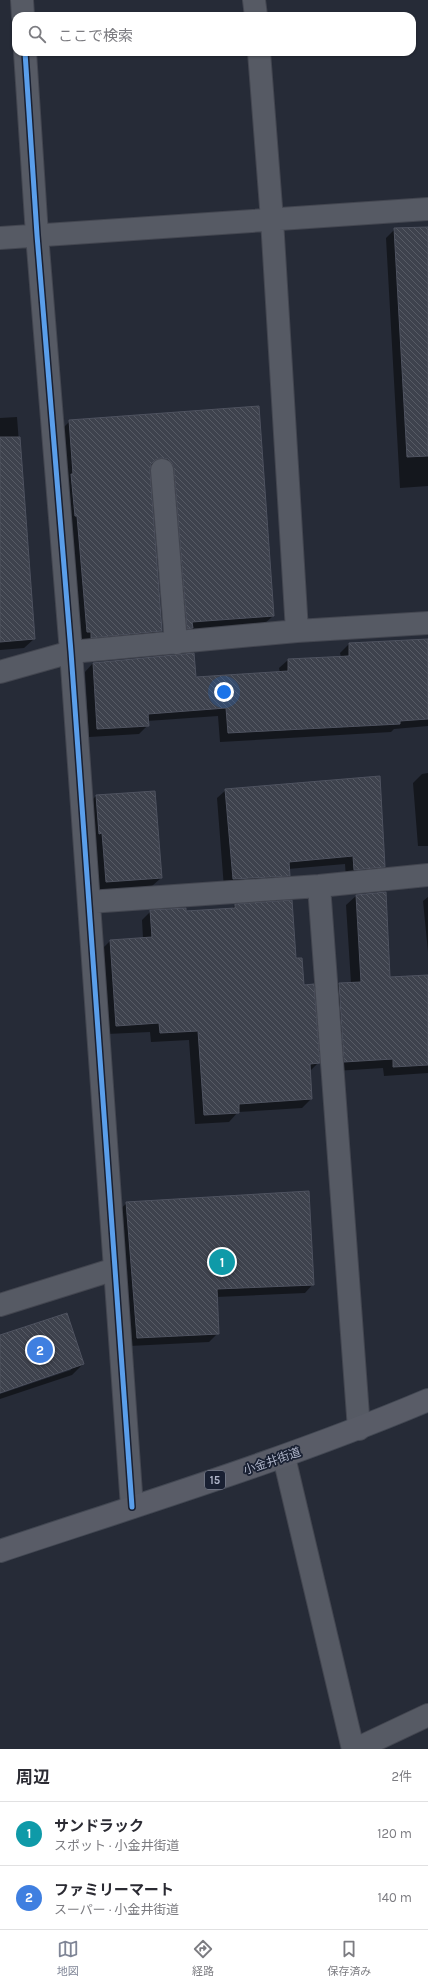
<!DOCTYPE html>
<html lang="ja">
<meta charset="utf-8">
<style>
:root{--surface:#fff;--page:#f2f2f3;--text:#2b2b33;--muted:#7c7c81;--line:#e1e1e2;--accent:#7f8596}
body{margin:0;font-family:Karla,"Noto Sans JP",sans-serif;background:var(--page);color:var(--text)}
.you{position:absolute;left:224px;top:692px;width:14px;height:14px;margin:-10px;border:3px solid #fff;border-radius:50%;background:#1a73e8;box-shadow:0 0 0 6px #1a73e833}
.badge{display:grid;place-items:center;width:26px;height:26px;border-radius:50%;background:var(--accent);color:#fff;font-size:13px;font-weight:700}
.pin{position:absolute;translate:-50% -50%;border:2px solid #fff;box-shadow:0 1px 4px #0006}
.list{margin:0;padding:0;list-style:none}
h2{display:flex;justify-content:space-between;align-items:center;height:52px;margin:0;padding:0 16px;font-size:17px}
h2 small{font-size:13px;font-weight:400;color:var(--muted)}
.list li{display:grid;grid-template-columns:26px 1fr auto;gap:12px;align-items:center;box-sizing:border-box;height:64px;padding:0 16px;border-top:1px solid var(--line)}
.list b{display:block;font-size:15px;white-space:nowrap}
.list p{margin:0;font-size:13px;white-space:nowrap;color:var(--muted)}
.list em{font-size:13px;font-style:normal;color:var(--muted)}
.icon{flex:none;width:22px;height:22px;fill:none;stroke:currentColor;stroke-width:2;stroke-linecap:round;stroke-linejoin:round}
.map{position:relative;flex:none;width:428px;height:1749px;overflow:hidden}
.search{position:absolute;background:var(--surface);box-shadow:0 1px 3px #0004;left:12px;right:12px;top:12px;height:44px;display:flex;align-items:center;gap:10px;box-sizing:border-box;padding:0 14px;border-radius:12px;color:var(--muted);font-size:15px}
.sheet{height:180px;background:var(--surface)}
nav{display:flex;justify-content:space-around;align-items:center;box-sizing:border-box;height:56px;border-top:1px solid var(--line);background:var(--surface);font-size:11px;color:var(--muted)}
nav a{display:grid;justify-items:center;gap:2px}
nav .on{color:var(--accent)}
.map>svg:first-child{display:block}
.shadow{fill:#0007}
.building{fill:url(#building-back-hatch);stroke:#4e525f}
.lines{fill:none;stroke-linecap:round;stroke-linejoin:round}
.minor-casing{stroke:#434650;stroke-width:24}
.major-casing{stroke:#434853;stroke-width:24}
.minor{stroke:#565a64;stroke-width:22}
.major{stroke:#595c67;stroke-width:22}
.cycleway-casing{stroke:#192032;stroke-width:8}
.cycleway{stroke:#5a9eea;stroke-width:5}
.labels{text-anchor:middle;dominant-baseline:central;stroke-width:3.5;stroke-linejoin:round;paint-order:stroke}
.shield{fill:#192032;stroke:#82889c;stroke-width:1}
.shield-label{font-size:11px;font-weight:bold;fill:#afb5c9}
.street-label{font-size:12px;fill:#afb5c9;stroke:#192032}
</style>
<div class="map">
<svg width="428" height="1749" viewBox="0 0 428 1749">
<defs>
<pattern id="building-back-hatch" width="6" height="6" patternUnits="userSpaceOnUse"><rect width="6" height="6" fill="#3e424d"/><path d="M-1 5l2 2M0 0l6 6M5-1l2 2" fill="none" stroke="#575b65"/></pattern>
</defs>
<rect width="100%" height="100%" fill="#262b37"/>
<path class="shadow" d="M 428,228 L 428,486 L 400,488 L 386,238 L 395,229 Z
M 258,407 L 273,616 L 264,624 L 189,630 L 183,636 L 159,467 L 151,466 L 149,467 L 161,631 L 153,639 L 83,646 L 83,640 L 78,640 L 61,430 L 70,421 Z
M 17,417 L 34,639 L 24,648 L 0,650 L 0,418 Z
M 428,639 L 428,726 L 394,729 L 391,732 L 220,742 L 218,716 L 147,721 L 148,725 L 139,734 L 89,737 L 85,672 L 93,663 L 195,678 L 280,673 L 279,668 L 288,660 L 341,657 L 340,653 L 349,644 Z
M 428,773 L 428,846 L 418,846 L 413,783 L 422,774 Z
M 226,790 L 384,866 L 375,875 L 346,878 L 345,864 L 288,869 L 289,875 L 280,884 L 224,888 L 217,798 Z
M 96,796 L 161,878 L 152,886 L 97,891 L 88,804 Z
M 385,893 L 389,978 L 428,976 L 428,1073 L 384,1076 L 383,1068 L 335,1071 L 330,994 L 339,984 L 351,983 L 346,905 L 356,896 Z
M 428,897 L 428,952 L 423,901 Z
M 235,905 L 295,959 L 303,986 L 318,1063 L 309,1072 L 311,1099 L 302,1108 L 238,1112 L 229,1122 L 195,1124 L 189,1040 L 151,1042 L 150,1032 L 107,1034 L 101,950 L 110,941 L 143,938 L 142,920 L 151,911 L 185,912 L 232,909 Z
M 127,1203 L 313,1284 L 305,1293 L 216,1297 L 218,1333 L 209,1342 L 129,1346 L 118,1211 Z
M 0,1337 L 83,1364 L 72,1375 L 0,1399 L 0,1394 L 71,1370 L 71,1368 L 0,1392 Z"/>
<path class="building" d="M 428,227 L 428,456 L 407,457 L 394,228 Z
M 259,406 L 274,616 L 192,622 L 193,628 L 187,629 L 174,469 L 172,463 L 168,459 L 161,458 L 155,460 L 151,464 L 150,471 L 162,631 L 91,638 L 91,632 L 87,632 L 77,516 L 75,516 L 71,474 L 73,474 L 69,420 Z
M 0,437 L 20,437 L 35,639 L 0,642 Z
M 428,639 L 428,719 L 400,721 L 400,724 L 228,733 L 226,708 L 148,714 L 149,726 L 97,729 L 93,663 L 194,653 L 196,677 L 288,671 L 288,659 L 349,656 L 349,643 Z
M 380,776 L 385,867 L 354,870 L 353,856 L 289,862 L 290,876 L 233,879 L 225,789 Z
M 155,791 L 162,878 L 106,882 L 102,833 L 99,834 L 96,795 Z
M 386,892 L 390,977 L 428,975 L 428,1065 L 393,1067 L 393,1059 L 344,1062 L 339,983 L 361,982 L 356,895 Z
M 292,900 L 296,958 L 302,958 L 304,985 L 314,984 L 320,1063 L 310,1064 L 312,1099 L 239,1104 L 239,1113 L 204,1115 L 198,1031 L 160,1033 L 159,1023 L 116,1026 L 110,940 L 152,937 L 150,910 L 186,908 L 186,911 L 235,908 L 235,904 Z
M 309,1191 L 314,1285 L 217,1289 L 219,1334 L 137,1338 L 126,1202 Z
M 67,1313 L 84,1364 L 0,1393 L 0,1335 Z"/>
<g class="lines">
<g class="minor-casing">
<path id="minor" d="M 22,0 L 23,16
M 254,0 L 256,16
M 25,52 L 37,235 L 71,652 L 132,1507
M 259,52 L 272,220 L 297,631
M 0,238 L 428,209
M 162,470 L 176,643
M 0,672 L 71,652 L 297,631 L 428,623
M 319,886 L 359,1429
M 89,902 L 319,886 L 428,875
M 0,1305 L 115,1269
M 284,1457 L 353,1749
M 356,1749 L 428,1715"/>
</g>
<g class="major-casing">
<path id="major" d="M 0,1551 C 144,1503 288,1459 428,1400"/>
</g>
<use href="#minor" class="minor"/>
<use href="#major" class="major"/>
<g class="cycleway-casing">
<path id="cycleway" d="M 25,52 L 37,235 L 71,652 L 132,1507"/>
</g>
<use href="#cycleway" class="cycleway"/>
</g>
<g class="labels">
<rect class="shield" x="205" y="1471" width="20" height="18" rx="3"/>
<g class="shield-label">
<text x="215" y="1480">15</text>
</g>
<g class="street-label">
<text transform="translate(272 1461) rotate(-19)">小金井街道</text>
</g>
</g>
</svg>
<div class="you"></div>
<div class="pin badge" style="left:222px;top:1262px;background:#0f9aa8">1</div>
<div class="pin badge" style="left:40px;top:1350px;background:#3f7fe0">2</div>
<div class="search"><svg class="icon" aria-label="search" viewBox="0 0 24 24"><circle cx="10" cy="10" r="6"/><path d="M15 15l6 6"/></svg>ここで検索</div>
</div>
<section class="sheet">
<h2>周辺<small>2件</small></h2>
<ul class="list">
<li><span class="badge" style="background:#0f9aa8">1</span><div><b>サンドラック</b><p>スポット · 小金井街道</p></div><em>120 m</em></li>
<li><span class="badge" style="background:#3f7fe0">2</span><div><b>ファミリーマート</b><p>スーパー · 小金井街道</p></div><em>140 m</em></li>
</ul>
</section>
<nav>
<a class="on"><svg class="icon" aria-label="map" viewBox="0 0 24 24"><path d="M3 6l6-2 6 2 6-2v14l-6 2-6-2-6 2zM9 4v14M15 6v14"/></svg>地図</a>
<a><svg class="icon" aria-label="directions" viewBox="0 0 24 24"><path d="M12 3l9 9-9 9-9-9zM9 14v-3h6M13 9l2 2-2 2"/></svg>経路</a>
<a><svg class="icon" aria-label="saved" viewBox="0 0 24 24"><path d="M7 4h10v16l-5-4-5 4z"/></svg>保存済み</a>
</nav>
